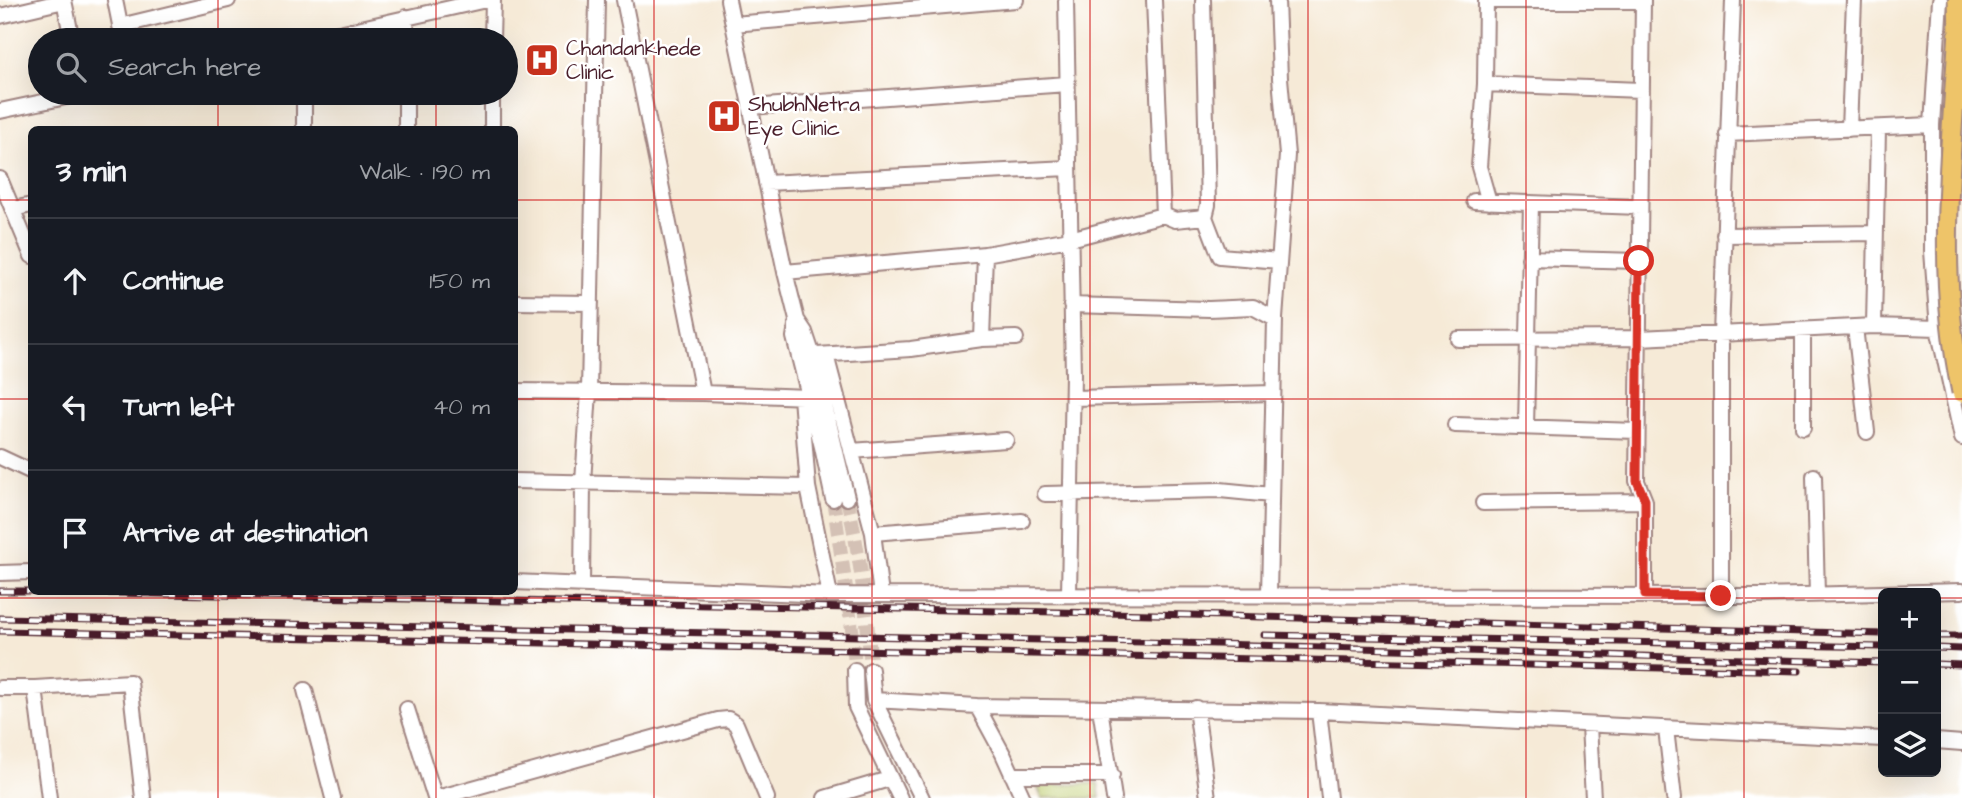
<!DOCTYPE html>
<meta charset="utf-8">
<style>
:root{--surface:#171b24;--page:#20242c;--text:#f1f3f6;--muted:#9ea1a6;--line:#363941}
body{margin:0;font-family:"Architects Daughter",sans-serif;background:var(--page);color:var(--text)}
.controls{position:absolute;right:21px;bottom:21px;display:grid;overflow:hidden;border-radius:10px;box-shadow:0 7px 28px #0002}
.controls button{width:63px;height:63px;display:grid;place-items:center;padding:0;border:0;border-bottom:2px solid var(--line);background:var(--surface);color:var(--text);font:35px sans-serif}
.stop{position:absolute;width:21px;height:21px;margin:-16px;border:5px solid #d93025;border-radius:50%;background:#fff}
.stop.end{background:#d93025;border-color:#fff;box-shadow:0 2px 7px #0008}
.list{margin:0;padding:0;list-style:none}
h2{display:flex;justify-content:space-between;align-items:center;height:91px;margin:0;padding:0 28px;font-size:30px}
h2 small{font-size:23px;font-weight:400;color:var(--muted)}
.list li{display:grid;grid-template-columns:46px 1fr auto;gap:21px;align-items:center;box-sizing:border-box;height:126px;padding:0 28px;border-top:2px solid var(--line)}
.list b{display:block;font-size:26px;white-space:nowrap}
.list em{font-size:23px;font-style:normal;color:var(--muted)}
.icon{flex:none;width:38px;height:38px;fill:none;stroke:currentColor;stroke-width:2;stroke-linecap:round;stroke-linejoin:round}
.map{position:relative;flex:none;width:1962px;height:798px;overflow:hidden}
.search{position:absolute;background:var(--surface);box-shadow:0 7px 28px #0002;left:28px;top:28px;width:490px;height:77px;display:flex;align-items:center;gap:18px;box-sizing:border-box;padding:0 24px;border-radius:38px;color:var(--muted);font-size:26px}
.panel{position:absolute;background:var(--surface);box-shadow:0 7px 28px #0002;left:28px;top:126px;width:490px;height:469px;border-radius:10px}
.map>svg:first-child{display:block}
.green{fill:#becc6e;stroke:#84764c;stroke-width:2}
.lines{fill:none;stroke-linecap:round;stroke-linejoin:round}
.minor-tunnel{stroke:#d4c1b5;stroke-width:14;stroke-dasharray:14 7;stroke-linecap:butt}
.minor-casing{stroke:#a08481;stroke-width:18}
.major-casing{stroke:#a08481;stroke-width:23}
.minor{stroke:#fff;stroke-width:14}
.major{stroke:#eec469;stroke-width:19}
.rail-casing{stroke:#4a1f2b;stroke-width:7}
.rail{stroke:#fff;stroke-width:4.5;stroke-dasharray:13;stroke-linecap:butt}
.major-bridge-casing{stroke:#a08481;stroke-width:23;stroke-linecap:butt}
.major-bridge{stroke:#eec469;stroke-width:19}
.route{stroke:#d93025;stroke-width:9}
.grid{fill:none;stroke:#d62828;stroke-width:2;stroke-opacity:0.55}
.labels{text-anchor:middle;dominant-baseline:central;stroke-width:5;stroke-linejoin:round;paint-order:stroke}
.poi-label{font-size:21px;fill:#4a1f2b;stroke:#fff;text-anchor:start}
</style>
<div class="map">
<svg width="1962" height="798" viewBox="0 0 1962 798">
<rect width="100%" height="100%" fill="#fff"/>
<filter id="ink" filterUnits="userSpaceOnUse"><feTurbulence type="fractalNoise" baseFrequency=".0143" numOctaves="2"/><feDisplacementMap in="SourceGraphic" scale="14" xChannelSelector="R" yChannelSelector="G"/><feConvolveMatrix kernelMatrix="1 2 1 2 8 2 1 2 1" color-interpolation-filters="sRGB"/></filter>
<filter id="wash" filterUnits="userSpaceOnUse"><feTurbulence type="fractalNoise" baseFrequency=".00686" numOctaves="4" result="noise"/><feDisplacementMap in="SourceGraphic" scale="28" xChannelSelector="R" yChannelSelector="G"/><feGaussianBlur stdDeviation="1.57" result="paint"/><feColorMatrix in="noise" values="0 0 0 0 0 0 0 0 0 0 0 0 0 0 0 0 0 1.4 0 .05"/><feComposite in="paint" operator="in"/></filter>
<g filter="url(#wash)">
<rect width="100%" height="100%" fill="#f6ead7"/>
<path class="green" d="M 1098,783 L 1100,798 L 1042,798 L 1037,786 Z"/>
</g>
<g filter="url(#ink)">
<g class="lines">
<path class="minor-tunnel" d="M 847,498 C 860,555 867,612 871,670
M 833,499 L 853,636 L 855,670"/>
<g class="minor-casing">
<path id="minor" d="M 64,0 L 72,40
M 115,0 L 123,40
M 624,0 L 703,393
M 728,0 L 785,272 L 797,320 L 805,332 L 813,356 L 847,498
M 1066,0 L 1073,375 L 1069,594
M 1154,0 L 1163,215
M 1203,0 L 1208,205 L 1205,217 L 1220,256 L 1279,261
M 1486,0 L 1485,84 L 1479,167 L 1489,202
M 1643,0 L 1637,481 L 1645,501 L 1645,595
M 1940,0 L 1932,125 L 1932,251 L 1938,328 L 1962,438
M 1486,1 L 1643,1
M 0,16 L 64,1
M 733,24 L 1016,0
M 120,26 L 228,0
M 308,40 L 486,0
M 406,40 L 406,17
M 492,40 L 493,0
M 1485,84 L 1641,90
M 750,107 L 1067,84
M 0,111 L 85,93
M 1849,129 L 1854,0
M 304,130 L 304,93
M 406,130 L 406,93
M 492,130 L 492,93
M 1727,134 L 1932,125
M 0,179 L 32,256
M 766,183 L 1068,168
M 1474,201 L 1640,207
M 13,209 L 32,205
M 1724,235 L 1876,233
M 1529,258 L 1639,261
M 785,272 L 985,254
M 514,302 L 591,303
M 1071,305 L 1209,309 L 1253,307 L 1275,319
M 797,320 L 794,337 L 822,447 L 833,499
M 1874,326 L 1878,129
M 1855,327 L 1867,432
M 982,339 L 985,254 L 1070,239 L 1163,215 L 1175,220 L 1205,217
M 1458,339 L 1640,338 L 1874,326 L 1938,328
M 817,355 L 911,349 L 982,339 L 1016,338
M 826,355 L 873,533 L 881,595
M 514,391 L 703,393 L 809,397
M 801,397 L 808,487 L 830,595
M 1073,398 L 1273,393
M 1455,425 L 1637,431
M 1526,427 L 1531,203
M 1803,428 L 1803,331
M 851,451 L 1006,440
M 0,457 L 32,472
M 1814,476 L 1817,595
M 514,481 L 808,487
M 1045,494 L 1220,490 L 1271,495
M 1483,503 L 1645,501
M 873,533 L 1022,521
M 0,573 L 32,572
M 514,582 L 830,595 L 1763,596 L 1962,591
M 582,585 L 583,482 L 589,392 L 597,0
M 1269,594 L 1275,319 L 1287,155 L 1280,78 L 1277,0
M 1721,596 L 1721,335 L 1733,0
M 855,670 L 856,707 L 900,798
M 871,670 L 874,700 L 922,798
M 0,688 L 35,688 L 130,682 L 143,798
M 35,688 L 49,798
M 305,690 L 333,798
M 874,700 L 977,706 L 1319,711 L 1883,739
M 977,706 L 1003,754 L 1023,798
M 1100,708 L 1114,798
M 1196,708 L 1208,798
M 407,709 L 435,798
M 1319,711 L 1329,798
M 1589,726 L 1593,798
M 1666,729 L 1674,798
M 1936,741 L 1962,743
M 1012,775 L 1112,775
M 437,798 L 718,720 L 728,719 L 736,724 L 767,798
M 825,798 L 889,779"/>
</g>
<g class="major-casing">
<path id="major" d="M 1958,0 L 1959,31"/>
</g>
<use href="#minor" class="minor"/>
<use href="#major" class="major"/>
<g class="rail-casing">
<path id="rail" d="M 0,591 L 32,591
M 60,592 L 1153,614 L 1883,634
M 0,618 L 1144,642 L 1883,663
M 0,631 L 1799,671
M 1264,635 L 1883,647
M 1936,636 L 1962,636
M 1936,648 L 1962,649
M 1936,664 L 1962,665"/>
</g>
<use href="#rail" class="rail"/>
<g class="major-bridge-casing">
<path id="major-bridge" d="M 1959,31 C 1951,152 1936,273 1962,392"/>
</g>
<use href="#major-bridge" class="major-bridge"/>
</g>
</g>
<g class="lines" filter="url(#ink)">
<path class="route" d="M 1639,261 L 1637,481 L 1645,500 L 1645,595 L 1721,596"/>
</g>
<path class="grid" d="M 218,0 L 218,40M 436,0 L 436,40M 654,0 L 654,798M 872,0 L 872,798M 1090,0 L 1090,798M 1308,0 L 1308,798M 1526,0 L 1526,798M 1744,0 L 1744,798M 218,93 L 218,130M 436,93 L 436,130M 0,200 L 32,200M 514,200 L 1962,200M 0,399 L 32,399M 514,399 L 1962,399M 218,592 L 218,798M 436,592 L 436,798M 0,598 L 1883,598M 1936,598 L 1962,598"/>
<defs>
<g id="hospital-square" transform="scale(1.75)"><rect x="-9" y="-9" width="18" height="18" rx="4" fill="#c8321e" stroke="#fff"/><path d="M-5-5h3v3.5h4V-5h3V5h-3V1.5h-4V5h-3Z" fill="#fff"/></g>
</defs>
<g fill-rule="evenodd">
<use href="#hospital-square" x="542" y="60"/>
<use href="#hospital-square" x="724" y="116"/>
</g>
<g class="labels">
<g class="poi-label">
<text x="566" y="48">Chandankhede<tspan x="566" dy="24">Clinic</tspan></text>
<text x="748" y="104">ShubhNetra<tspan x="748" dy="24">Eye Clinic</tspan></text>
</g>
</g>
</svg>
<div class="controls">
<button>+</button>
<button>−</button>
<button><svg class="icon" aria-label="layers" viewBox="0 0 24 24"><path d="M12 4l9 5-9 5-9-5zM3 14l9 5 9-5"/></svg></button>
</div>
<div class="stop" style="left:1639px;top:261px"></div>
<div class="stop end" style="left:1721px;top:596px"></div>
<div class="search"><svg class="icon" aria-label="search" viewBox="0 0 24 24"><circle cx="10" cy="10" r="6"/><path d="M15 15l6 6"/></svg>Search here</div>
<section class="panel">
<h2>3 min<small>Walk · 190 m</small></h2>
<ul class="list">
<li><svg class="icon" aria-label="ahead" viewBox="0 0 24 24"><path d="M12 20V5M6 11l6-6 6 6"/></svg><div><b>Continue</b></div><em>150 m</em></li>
<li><svg class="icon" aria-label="left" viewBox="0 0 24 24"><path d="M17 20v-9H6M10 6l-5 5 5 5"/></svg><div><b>Turn left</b></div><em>40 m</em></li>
<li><svg class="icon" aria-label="arrive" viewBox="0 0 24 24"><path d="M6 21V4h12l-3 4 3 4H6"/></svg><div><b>Arrive at destination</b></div></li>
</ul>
</section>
</div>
